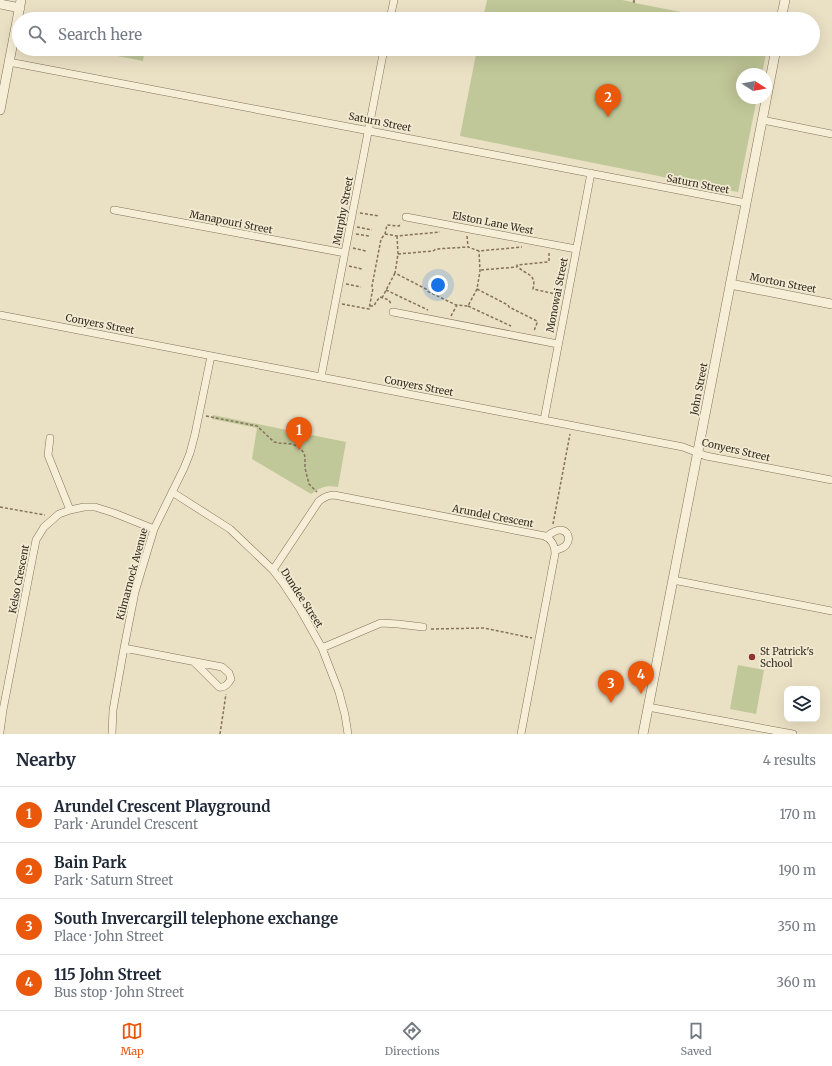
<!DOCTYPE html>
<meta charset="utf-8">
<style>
:root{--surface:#fff;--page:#f2f2f3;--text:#1f2937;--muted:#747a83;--line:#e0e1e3;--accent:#ea580c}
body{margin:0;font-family:Merriweather,serif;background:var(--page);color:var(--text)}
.controls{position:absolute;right:12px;bottom:12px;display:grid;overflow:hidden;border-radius:8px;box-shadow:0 4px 16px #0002}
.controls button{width:36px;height:36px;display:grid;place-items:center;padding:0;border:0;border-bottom:1px solid var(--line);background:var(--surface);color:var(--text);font:20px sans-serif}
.compass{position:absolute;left:736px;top:68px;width:36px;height:36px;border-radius:50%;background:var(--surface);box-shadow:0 4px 16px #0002;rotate:101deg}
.you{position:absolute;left:438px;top:285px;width:14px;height:14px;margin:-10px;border:3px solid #fff;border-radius:50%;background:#1a73e8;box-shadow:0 0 0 6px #1a73e833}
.badge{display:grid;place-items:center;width:26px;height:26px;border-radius:50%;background:var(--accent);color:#fff;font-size:13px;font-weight:700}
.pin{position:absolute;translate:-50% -33px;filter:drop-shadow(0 1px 2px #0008)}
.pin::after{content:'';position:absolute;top:21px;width:14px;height:12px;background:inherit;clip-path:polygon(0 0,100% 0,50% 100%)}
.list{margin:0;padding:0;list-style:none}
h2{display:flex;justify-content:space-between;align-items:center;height:52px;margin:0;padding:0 16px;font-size:17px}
h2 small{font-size:13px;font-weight:400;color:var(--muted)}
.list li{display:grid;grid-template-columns:26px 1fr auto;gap:12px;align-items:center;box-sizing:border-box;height:56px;padding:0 16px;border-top:1px solid var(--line)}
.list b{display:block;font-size:15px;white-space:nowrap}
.list p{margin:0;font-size:13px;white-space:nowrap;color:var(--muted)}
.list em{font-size:13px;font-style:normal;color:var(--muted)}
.icon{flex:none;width:22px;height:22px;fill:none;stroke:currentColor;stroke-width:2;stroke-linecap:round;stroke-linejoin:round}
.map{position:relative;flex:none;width:832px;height:734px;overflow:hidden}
.search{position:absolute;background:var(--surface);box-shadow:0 4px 16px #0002;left:12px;right:12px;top:12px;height:44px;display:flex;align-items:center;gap:10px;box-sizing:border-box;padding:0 14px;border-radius:22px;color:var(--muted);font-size:15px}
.sheet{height:276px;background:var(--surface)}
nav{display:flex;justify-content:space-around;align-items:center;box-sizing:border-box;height:56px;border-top:1px solid var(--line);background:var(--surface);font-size:11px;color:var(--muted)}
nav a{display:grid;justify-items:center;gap:2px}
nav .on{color:var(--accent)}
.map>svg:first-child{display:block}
.green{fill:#c0c798}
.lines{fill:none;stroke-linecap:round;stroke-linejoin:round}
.minor-casing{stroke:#83725c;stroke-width:8}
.tertiary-casing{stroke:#83725c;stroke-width:10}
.path{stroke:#83725c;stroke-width:1.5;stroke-dasharray:3 2;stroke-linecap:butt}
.minor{stroke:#f6eed6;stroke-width:7}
.tertiary{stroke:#f6eed6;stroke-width:9}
.poi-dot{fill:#8e3330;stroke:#f2ead2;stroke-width:1.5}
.labels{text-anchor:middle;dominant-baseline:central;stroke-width:3.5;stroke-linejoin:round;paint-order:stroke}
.street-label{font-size:10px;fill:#342a1e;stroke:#f2ead2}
.poi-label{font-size:10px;fill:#342a1e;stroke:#f2ead2;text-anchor:start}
</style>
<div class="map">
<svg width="832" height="734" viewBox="0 0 832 734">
<rect width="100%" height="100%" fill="#eae0c4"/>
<path class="green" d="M 487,0 L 622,0 L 632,2 L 633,0 L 635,0 L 635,3 L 717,19 L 483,19 Z
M 103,49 L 145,49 L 143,61 L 102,53 Z
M 477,49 L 767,49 L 762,74 L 742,74 L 742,98 L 757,98 L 738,192 L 460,136 Z
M 213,415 L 346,442 L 338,487 C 326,485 321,487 311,494 L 252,459 L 257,428 L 212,419 Z
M 738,665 L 764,670 L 756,714 L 730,709 Z"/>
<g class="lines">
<g class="minor-casing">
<path id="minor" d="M 390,19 L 394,0
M 9,62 L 746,203
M 762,120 L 832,134
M 114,210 L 345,253
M 406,217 L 576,249
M 393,312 L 558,344
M 0,315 L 683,447 L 706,456 L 832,480
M 321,377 L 384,49
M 544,420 L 591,173
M 50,438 L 48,455 L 70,510
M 172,492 L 230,529 L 273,570 L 283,583 L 300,609 L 322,648 L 339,692 L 345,715 L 348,734
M 546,537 C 550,534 555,530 560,530 C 568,530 571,539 566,545 C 564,548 559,549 555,551
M 273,570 L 319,501 C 324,497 328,495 334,495 L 545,536 C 552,540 555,545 555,554 L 521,734
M 673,580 L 832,611
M 124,648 L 222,667 L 229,673 L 231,679 C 228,684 225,688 219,687 L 194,662
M 322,648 L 381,623 L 398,624 L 423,627
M 648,707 L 793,734
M 0,732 L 3,710 L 36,540 L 44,527 L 59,514 L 70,510 L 84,507 L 95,507 L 114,513 L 154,529
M 112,734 L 113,710 L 124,648 L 135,592 L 154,529 L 184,468 L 190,453 L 195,434 L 211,356"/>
</g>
<g class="tertiary-casing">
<path id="tertiary" d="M 0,4 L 20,8
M 781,19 L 785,0
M 0,110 L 21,0
M 730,284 L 832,304
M 643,734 L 776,49"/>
</g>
<path class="path" d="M 634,3 L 634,0
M 360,213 L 379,216
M 357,227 L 372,230
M 356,234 L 369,236
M 385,234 L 397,236 L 440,232
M 397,236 L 398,254 L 395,273 L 426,289 L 427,291 L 456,305 L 468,306 L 477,289 L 480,271 L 479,251
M 467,236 L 468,247 L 479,251 L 522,247
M 353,248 L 366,251
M 549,253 L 549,261 L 548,262 L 517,265 L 517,266 C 525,275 537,273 533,289 L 560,295
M 398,254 L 433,251 L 436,249 L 468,247
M 349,266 L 362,269
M 481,270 L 517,267
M 346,284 L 361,287
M 477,289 L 508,305 L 509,307 L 537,321 L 537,323 L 534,331
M 386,290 L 428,310
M 382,298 L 395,273
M 342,304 L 369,309 L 373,288 L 372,286 L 381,239 L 385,234 L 387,225 L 399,226 L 401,223
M 370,306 L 374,306 L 376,302 L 380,297 L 389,300 L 391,304
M 468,306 L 511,326
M 451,316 L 457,305
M 206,416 L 257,426 L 274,442 L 279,443 L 292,444 L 299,447 L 304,453 L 305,457 L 305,468 L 309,484 L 317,492
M 0,507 L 45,515
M 553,524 L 570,434
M 431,629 L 484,628 L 532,638
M 220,734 L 226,694"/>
<use href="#minor" class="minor"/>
<use href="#tertiary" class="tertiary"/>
</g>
<circle class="poi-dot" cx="752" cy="657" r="4"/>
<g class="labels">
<g class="street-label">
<text transform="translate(380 122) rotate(11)">Saturn Street</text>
<text transform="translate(698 184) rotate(11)">Saturn Street</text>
<text transform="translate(343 211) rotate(-79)">Murphy Street</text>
<text transform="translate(231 222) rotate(11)">Manapouri Street</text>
<text transform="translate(493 223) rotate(11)">Elston Lane West</text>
<text transform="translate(783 283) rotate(11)">Morton Street</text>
<text transform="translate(557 295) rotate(-79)">Monowai Street</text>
<text transform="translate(100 324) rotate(11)">Conyers Street</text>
<text transform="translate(419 386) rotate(11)">Conyers Street</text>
<text transform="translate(699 389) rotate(-79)">John Street</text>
<text transform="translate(736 450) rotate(13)">Conyers Street</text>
<text transform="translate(493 516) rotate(11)">Arundel Crescent</text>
<text transform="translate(132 574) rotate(-75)">Kilmarnock Avenue</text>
<text transform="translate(19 579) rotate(-79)">Kelso Crescent</text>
<text transform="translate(302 598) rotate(57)">Dundee Street</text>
</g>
<g class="poi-label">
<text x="760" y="651">St Patrick's<tspan x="760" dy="12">School</tspan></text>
</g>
</g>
</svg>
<div class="controls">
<button><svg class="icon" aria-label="layers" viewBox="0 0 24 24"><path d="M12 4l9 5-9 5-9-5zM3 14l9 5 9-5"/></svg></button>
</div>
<svg class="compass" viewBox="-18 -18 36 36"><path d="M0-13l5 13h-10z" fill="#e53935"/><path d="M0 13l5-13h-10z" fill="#747a83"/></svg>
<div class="you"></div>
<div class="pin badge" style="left:299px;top:450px">1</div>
<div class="pin badge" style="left:608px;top:117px">2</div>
<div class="pin badge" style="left:611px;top:703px">3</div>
<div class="pin badge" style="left:641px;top:694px">4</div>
<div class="search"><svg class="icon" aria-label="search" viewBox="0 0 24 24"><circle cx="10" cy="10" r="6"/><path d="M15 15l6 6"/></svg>Search here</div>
</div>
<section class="sheet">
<h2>Nearby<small>4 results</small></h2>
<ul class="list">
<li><span class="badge">1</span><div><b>Arundel Crescent Playground</b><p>Park · Arundel Crescent</p></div><em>170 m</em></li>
<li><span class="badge">2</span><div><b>Bain Park</b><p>Park · Saturn Street</p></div><em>190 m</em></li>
<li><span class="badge">3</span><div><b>South Invercargill telephone exchange</b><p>Place · John Street</p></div><em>350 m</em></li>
<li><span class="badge">4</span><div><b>115 John Street</b><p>Bus stop · John Street</p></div><em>360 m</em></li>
</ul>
</section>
<nav>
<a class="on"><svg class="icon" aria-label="map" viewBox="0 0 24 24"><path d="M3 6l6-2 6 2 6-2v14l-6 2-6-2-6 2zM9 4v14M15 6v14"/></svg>Map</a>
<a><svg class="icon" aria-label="directions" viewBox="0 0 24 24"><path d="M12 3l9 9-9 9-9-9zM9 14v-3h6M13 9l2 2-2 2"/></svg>Directions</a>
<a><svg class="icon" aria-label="saved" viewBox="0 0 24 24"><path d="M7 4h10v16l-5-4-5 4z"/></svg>Saved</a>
</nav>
